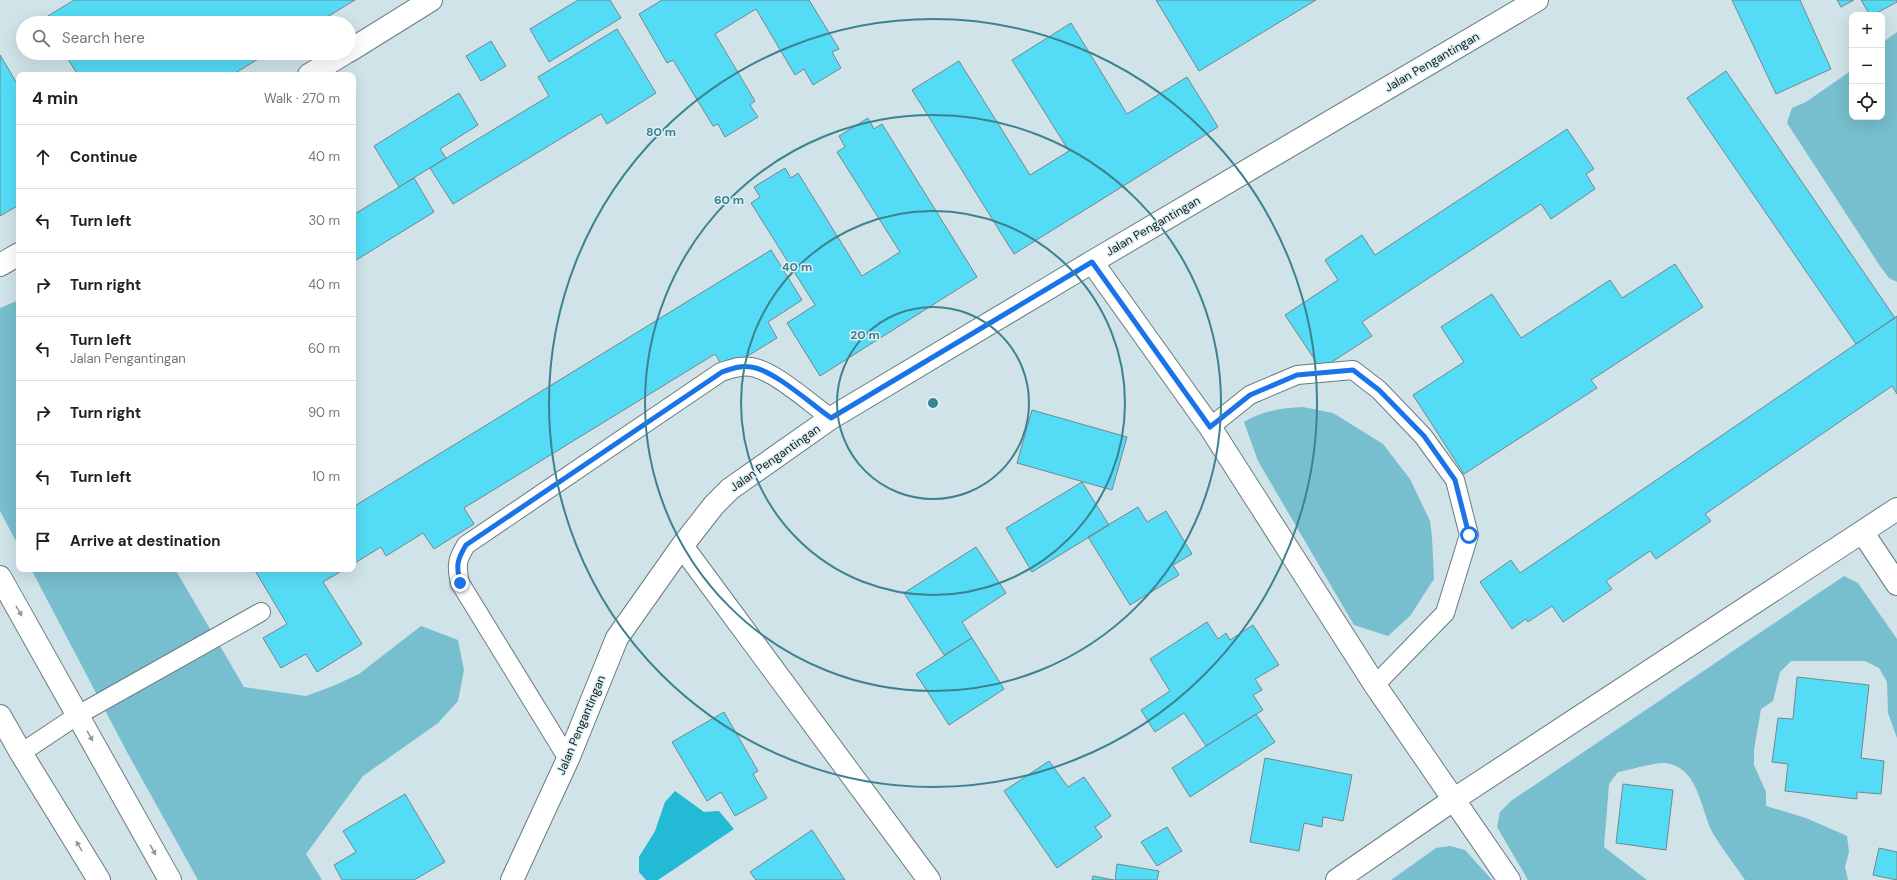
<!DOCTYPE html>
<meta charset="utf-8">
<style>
:root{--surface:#fff;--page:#f6f6f6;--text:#202124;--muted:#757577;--line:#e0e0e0}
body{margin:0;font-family:"DM Sans",sans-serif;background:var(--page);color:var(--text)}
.controls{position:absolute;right:12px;top:12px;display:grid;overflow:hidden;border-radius:8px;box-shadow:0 4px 16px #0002}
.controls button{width:36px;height:36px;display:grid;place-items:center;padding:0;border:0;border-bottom:1px solid var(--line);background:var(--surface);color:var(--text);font:20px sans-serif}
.stop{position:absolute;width:12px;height:12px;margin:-9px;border:3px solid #1a73e8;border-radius:50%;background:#fff}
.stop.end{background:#1a73e8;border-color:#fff;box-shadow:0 1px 4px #0008}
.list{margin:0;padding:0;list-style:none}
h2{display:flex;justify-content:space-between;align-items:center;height:52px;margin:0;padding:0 16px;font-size:17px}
h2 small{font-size:13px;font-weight:400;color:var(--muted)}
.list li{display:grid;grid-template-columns:26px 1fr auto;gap:12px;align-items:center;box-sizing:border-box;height:64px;padding:0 16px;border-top:1px solid var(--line)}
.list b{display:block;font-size:15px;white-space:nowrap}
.list p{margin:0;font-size:13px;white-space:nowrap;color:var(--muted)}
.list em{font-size:13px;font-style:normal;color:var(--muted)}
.icon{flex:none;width:22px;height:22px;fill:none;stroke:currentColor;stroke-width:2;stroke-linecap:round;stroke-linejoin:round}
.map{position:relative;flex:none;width:1897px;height:880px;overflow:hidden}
.search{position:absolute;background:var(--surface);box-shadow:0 4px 16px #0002;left:16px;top:16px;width:340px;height:44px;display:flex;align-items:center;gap:10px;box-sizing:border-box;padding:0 14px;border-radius:22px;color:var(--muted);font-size:15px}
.panel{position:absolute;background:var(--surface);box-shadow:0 4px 16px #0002;left:16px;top:72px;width:340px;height:500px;border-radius:8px}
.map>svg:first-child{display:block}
.green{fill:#77bece}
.water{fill:#22bad4}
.building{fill:#54dcf6;stroke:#75878b}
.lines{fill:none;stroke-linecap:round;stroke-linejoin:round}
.service-casing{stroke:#697b7f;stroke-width:20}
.minor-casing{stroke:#697b7f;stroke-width:24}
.service{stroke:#fff;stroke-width:18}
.minor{stroke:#fff;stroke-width:22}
.oneway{fill:#959898}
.route{stroke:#1a73e8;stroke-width:5}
.ring{fill:none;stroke:#3d8290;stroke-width:2}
.labels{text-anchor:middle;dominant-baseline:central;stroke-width:3;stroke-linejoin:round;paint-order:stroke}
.street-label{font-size:12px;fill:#131a1b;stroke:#dcf0f5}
.centre{fill:#3d8290;stroke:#dcf0f5;stroke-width:2}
.ring-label{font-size:12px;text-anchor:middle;font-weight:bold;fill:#3d8290;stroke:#dcf0f5;stroke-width:3;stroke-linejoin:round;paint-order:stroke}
</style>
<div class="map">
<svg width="1897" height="880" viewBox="0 0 1897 880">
<rect width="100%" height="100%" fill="#cfe3e8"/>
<path class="green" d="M 1897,32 L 1897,282 L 1889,278 L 1880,266 L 1787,123 L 1792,108 L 1806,102 L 1852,70 L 1852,117 L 1882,117 L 1882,43 Z
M 19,300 L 19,547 L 0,511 L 0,308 Z
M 1303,407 L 1333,413 L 1383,444 L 1410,479 L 1430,521 L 1432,537 L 1434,579 L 1410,616 L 1388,636 L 1354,625 L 1258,461 L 1244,422 C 1262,411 1282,408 1303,407 Z
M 31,569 L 175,569 L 244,687 L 306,696 L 333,686 L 359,674 L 421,626 L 458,640 L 464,670 L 458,701 L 438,723 L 363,776 L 306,854 L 322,880 L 198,880 L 127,752 Z
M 1844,576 L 1858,583 L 1897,639 L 1897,738 L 1888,713 L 1887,682 L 1879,668 L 1865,661 L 1791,661 L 1780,672 L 1773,701 L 1761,709 L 1754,750 L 1754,765 L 1766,792 L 1766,806 L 1806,818 L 1847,836 L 1849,852 L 1845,867 L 1848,880 L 1745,880 C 1735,865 1723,850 1714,835 C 1700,811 1700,767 1665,763 C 1656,762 1629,770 1618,772 L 1609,784 L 1604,847 L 1647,880 L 1528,880 L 1497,827 L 1500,812 L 1511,801 Z
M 1450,846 L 1465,850 L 1492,880 L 1391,880 L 1436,848 Z"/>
<path class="water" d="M 675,791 L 704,812 L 719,811 L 734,829 L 658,880 L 646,880 L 639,872 L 639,857 L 655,831 L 665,802 Z"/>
<path class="building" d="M 74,0 L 355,0 L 317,23 L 46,23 L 43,19 Z
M 578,0 L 610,0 L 621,18 L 549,62 L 530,29 Z
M 662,0 L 809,0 L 839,49 L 832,52 L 841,68 L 813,85 L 804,69 L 795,75 L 756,9 L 715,34 L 755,101 L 750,105 L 758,117 L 725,137 L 718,124 L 713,126 L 673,60 L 667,63 L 639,14 Z
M 1156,0 L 1316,0 L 1199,71 Z
M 1732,0 L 1800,0 L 1831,69 L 1776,94 Z
M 1837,0 L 1854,0 L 1841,7 Z
M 1861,0 L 1897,0 L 1897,2 L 1873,15 L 1870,15 Z
M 1071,23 L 1127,114 L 1187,77 L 1218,127 L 1014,254 L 912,90 L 959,61 L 1030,175 L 1069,151 L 1012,60 Z
M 617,29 L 656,93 L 607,124 L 601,114 L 453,204 L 430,168 L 549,96 L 538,77 Z
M 491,41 L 506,66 L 481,81 L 466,56 Z
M 64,53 L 268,53 L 232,75 L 78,75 Z
M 0,55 L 19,87 L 19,205 L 0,216 Z
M 1726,71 L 1895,318 L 1856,344 L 1687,98 Z
M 459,93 L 478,125 L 440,149 L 446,158 L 399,187 L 374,146 Z
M 868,118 L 874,129 L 882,124 L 977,277 L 820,376 L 787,323 L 815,305 L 751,203 L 760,197 L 754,187 L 785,168 L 791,178 L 798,173 L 862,276 L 900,252 L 837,152 L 845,147 L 839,136 Z
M 1567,129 L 1594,169 L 1586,174 L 1595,189 L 1551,219 L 1541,204 L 1362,322 L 1372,336 L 1321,369 L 1285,315 L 1338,280 L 1325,260 L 1362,235 L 1375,255 Z
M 414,178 L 434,212 L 353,262 L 353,215 Z
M 771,250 L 802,300 L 768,322 L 777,338 L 725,370 L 715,354 L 464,508 L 474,524 L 434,549 L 423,533 L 386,556 L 381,547 L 353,564 L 353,507 Z
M 1675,264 L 1703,307 L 1591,380 L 1597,388 L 1464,474 L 1413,395 L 1464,362 L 1441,327 L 1492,294 L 1521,338 L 1610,280 L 1622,298 Z
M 1897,316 L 1897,394 L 1892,386 L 1705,514 L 1711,521 L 1656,559 L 1650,551 L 1606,581 L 1612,589 L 1563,622 L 1552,606 L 1528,622 L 1526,619 L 1512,629 L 1480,582 L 1511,560 L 1520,573 Z
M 1032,410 L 1127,437 L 1112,490 L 1017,463 Z
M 1082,482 L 1109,525 L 1032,572 L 1006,528 Z
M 1138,507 L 1147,522 L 1166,511 L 1192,554 L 1173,565 L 1179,575 L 1130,605 L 1088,537 Z
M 976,547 L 1006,593 L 962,622 L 972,638 L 944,655 L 904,593 Z
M 254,569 L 345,569 L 323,582 L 362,644 L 317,672 L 306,654 L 281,668 L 263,638 L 287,624 Z
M 1207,622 L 1218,639 L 1226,633 L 1230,640 L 1253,625 L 1279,665 L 1255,679 L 1262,690 L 1253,695 L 1263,710 L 1206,746 L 1184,713 L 1155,732 L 1141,710 L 1170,691 L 1150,659 Z
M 972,638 L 1004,689 L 949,725 L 916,674 Z
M 1797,677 L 1869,685 L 1861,758 L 1884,761 L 1881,794 L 1857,792 L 1857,799 L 1785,791 L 1788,764 L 1772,762 L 1778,718 L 1793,719 Z
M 724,712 L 758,771 L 753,774 L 767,798 L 735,816 L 721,792 L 707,801 L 672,742 Z
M 1256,714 L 1275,742 L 1190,797 L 1172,768 Z
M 1265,758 L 1352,775 L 1343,821 L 1323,817 L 1322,827 L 1304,823 L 1299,851 L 1250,842 Z
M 1049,761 L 1068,787 L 1084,777 L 1111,816 L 1095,827 L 1102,837 L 1057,868 L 1004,791 Z
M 1623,784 L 1673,790 L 1666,850 L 1616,843 Z
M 405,794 L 445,862 L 414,880 L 342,880 L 334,865 L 356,852 L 343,831 Z
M 1167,827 L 1182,851 L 1157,866 L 1141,842 Z
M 812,830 L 845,880 L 756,880 L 750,872 Z
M 1879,848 L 1897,852 L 1897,880 L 1873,875 Z
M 1117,864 L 1159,871 L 1157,880 L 1115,880 Z
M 1093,876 L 1114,880 L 1092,880 Z"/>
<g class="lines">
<g class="service-casing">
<path id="service" d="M 1210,427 L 1250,395 L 1297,375 L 1353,370 L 1379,390 L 1423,436 L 1455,480 L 1469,535 L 1445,613 L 1375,685
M 21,753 L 78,715 L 261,612
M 568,759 L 460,583 C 456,565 457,560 466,545 L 721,372 C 731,369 741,365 751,367 C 774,370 811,404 831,418"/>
</g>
<g class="minor-casing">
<path id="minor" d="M 349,51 L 431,0
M 309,75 L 345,53
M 1092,262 L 1210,427 L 1375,685 L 1509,880
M 0,265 L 19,254
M 1863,533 L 1897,584
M 682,546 L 929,880
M 0,577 L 170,880
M 0,716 L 21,753 L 99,880
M 512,880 L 568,759 L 617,638 L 682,546 L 714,505 L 730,489 L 831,418 L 1092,262 L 1537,0
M 1337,880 L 1453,800 L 1897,509"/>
</g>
<use href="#service" class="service"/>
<use href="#minor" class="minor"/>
</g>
<defs><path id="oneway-solid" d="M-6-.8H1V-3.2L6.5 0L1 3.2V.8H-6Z"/></defs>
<g class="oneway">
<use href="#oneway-solid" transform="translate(19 611) rotate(60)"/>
<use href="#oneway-solid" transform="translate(90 736) rotate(61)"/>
<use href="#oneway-solid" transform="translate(79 846) rotate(-121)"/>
<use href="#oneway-solid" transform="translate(153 850) rotate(61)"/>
</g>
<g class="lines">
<path class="route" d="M 460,583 C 456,565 457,560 466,545 L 722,372 C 731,369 741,365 751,367 C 774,370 811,404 831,418 L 1092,262 L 1210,427 L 1250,395 L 1297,375 L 1353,370 L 1379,390 L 1424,436 L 1455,480 L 1469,535"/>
</g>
<g class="ring">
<circle cx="933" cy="403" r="96"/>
<circle cx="933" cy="403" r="192"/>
<circle cx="933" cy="403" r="288"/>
<circle cx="933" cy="403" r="384"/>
</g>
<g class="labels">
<g class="street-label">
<text transform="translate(1432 62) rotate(-30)">Jalan Pengantingan</text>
<text transform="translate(1153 226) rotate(-30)">Jalan Pengantingan</text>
<text transform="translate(775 458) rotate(-35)">Jalan Pengantingan</text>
<text transform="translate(581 725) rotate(-67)">Jalan Pengantingan</text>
</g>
</g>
<circle cx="933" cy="403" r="6" class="centre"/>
<g class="ring-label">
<text x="661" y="136">80 m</text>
<text x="729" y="204">60 m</text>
<text x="797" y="271">40 m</text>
<text x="865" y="339">20 m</text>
</g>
</svg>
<div class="controls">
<button>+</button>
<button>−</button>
<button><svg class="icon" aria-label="locate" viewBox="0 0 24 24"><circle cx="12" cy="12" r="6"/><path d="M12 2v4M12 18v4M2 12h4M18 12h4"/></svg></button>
</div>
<div class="stop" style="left:1469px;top:535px"></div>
<div class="stop end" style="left:460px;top:583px"></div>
<div class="search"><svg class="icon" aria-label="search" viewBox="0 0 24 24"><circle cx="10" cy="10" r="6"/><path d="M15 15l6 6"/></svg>Search here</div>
<section class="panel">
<h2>4 min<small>Walk · 270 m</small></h2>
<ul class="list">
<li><svg class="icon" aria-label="ahead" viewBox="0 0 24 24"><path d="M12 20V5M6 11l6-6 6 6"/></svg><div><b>Continue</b></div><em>40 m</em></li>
<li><svg class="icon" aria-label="left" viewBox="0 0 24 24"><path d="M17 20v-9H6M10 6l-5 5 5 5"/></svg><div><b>Turn left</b></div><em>30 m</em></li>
<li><svg class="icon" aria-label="right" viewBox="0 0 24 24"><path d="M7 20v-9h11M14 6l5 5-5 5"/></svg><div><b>Turn right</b></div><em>40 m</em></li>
<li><svg class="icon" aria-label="left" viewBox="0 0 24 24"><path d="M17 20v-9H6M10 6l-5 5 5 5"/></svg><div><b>Turn left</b><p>Jalan Pengantingan</p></div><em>60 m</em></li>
<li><svg class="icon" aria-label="right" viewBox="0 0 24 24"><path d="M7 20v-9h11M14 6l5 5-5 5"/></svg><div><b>Turn right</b></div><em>90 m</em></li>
<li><svg class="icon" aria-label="left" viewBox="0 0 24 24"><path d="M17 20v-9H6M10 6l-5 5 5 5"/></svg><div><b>Turn left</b></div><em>10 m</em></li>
<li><svg class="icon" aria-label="arrive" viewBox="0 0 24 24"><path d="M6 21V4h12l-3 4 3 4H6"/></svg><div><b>Arrive at destination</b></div></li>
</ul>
</section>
</div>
